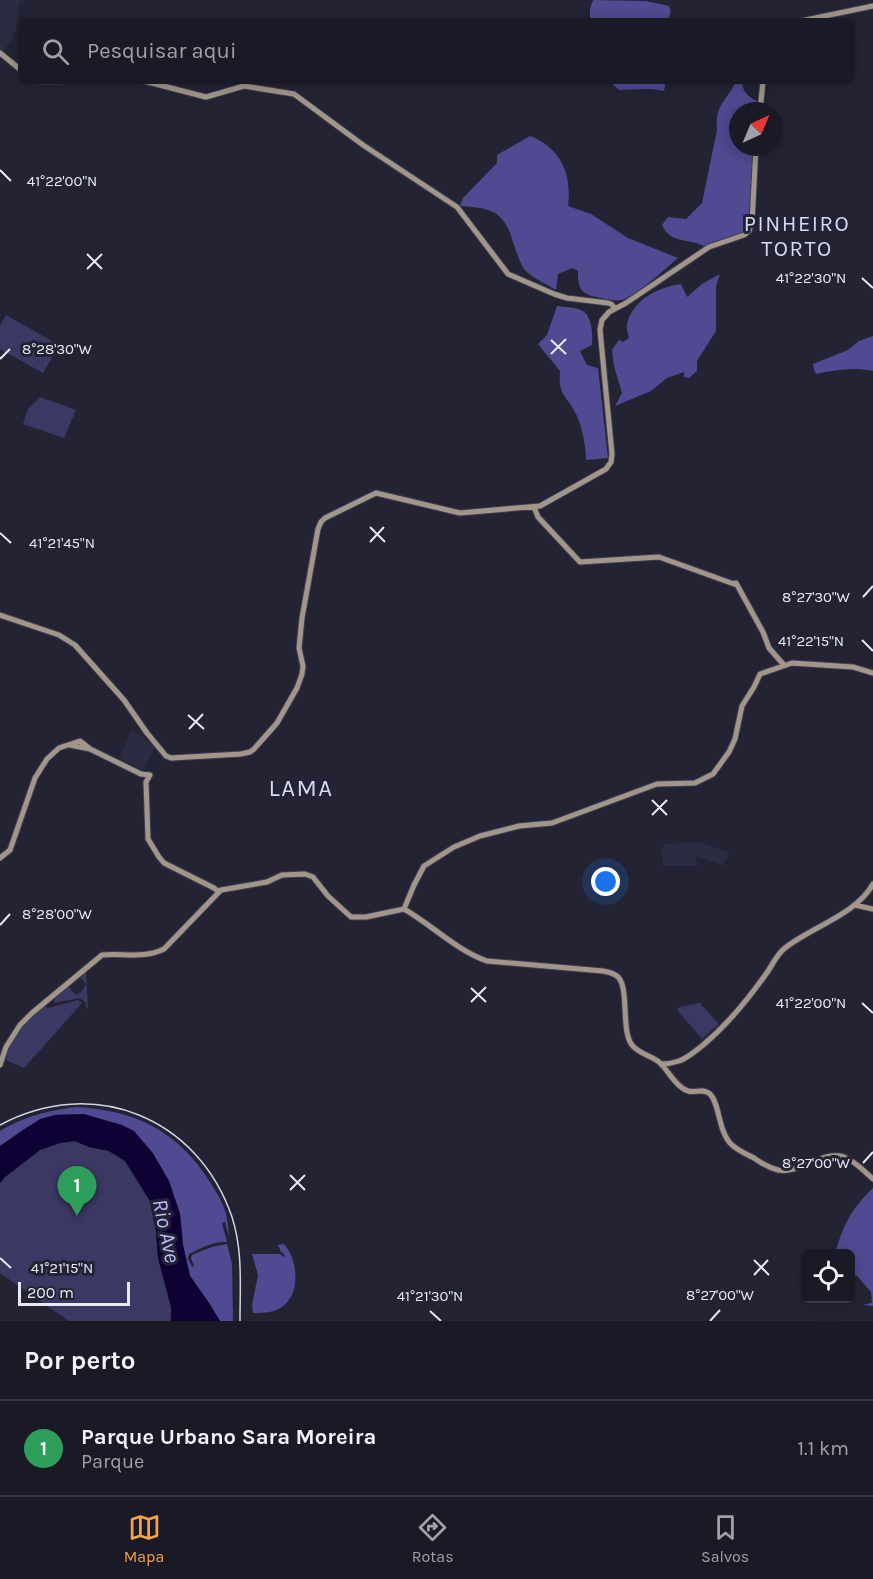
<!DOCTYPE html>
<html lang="pt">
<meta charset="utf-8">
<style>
:root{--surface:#1a1a27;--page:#272733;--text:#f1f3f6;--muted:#9fa1a7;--line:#383844;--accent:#f6a247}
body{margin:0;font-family:Karla,sans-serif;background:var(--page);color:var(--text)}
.controls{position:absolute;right:18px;bottom:18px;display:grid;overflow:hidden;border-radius:9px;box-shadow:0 3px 15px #0003}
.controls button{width:54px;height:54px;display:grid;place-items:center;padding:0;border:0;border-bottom:2px solid var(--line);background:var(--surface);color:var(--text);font:30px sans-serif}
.compass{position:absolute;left:729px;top:102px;width:54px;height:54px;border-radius:50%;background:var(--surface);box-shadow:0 3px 15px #0003;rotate:44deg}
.scale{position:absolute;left:18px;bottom:15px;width:112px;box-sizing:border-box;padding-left:6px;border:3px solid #e7e8f3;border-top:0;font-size:16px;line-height:21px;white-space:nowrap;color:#e7e8f3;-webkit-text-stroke:4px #232334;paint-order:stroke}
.you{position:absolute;left:606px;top:882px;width:21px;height:21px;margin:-15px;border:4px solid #fff;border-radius:50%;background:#1a73e8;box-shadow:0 0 0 9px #1a73e833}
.badge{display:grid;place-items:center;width:39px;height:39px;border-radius:50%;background:var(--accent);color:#fff;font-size:20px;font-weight:700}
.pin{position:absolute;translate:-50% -50px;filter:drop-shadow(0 2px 3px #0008)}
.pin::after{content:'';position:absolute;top:32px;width:21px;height:18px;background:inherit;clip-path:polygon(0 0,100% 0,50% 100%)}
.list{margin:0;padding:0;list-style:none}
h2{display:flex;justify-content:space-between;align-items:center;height:78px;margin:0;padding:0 24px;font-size:26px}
h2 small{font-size:20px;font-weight:400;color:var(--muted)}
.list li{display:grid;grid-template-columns:39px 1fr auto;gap:18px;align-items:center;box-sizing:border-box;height:96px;padding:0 24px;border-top:2px solid var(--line)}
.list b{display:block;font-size:22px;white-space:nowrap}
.list p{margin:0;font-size:20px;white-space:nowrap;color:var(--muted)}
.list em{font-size:20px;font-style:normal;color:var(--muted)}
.icon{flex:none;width:33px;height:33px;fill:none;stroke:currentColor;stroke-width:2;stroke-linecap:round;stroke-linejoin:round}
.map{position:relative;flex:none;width:873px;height:1321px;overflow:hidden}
.search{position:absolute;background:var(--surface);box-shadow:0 3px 15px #0003;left:18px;right:18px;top:18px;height:66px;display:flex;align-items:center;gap:15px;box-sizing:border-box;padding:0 21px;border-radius:9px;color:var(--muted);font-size:22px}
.sheet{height:174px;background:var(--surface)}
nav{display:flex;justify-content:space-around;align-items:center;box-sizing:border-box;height:84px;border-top:2px solid var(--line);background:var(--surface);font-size:16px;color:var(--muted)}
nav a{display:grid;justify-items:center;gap:3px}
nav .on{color:var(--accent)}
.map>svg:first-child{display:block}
.built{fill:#2b2b42}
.green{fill:#3b3964}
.forest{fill:#504a92}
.water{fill:#0e0234}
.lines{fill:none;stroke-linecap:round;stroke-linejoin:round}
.secondary-casing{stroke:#3e3f4f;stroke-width:7}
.secondary{stroke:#a2968b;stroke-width:5}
.rail{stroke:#d3d4df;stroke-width:1.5}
.ticks{fill:none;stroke:#e7e8f3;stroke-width:2}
.labels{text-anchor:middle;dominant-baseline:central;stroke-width:6;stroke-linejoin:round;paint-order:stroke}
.neighbourhood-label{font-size:22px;letter-spacing:1.5px;fill:#d9daf1;stroke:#232334}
.water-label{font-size:22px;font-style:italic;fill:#b9b9f7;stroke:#232334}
.quarter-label{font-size:24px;letter-spacing:1.5px;fill:#d9daf1;stroke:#232334}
.ticks-label{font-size:15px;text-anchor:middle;fill:#e7e8f3;stroke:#232334;stroke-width:6;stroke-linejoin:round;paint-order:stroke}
</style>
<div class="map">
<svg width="873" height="1321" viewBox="0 0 873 1321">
<rect width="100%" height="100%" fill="#232334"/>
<path class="built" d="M 0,0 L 25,0 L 23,2 L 21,1 L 19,5 L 16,31 L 13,35 L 13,39 L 3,51 L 0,49 Z
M 131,730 L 143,737 L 155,747 L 143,770 L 119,758 Z
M 700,842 L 729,852 L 724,866 L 696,856 L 697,866 L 664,866 L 663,863 L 661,847 L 664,847 L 663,844 Z"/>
<path class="green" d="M 6,315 L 59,345 L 43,373 L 0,349 L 0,326 Z
M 40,397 L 76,410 L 64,438 L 23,424 L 28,409 Z
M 86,970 L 88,1008 L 87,1009 L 85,1002 L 80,998 L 54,1003 C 54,995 63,990 68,986 L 76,995 L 81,992 L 86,984 L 79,976 Z
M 78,1000 L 82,1003 L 24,1068 L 6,1060 C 10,1037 27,1019 45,1006 L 48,1008 Z
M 698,1003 L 700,1003 L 719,1024 L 702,1039 L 679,1012 L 677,1008 Z
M 75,1141 L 89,1147 L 109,1151 L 125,1161 L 150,1201 L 156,1232 L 158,1258 L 171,1307 L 171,1321 L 69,1321 L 0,1273 L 0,1183 L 5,1177 L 40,1150 L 60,1143 Z"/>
<path class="forest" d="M 593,0 L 646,1 L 669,6 L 671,12 L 667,21 L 590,21 L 590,9 Z
M 609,81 L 666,81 L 664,91 L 651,89 L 619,90 Z
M 736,81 L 742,81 C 742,92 749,97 758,102 L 757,111 L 738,111 L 738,147 L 754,147 L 748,225 L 742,233 L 704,246 C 688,238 670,244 662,225 L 668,217 L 686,219 L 702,203 L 717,130 C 715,104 726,102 736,81 Z
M 530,136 C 561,148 572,174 568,206 L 591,214 L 628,238 L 678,258 C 667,267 633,299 621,300 C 614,301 604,299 597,297 C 579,294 578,286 578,271 L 572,268 L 558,274 L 556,290 C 548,285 529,276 524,269 C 519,261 516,250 513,242 C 504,210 490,208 460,206 L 463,198 L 497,163 L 497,155 Z
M 720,274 L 716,286 L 716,331 L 697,361 L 697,371 L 689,378 L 684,377 L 684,372 L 667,378 L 651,391 L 615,406 L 622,393 L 614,366 L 612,350 L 619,340 L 623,342 L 629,338 C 628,334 626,328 627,324 C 633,299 659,287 681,284 L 687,297 L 702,284 Z
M 557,306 C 565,307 574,307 581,310 C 592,314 593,335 592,345 L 580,351 L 587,365 L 598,368 L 608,458 L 586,460 C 586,447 582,425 576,414 C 566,394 558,396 560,371 L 538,344 L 547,335 Z
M 873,336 L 873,371 C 854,367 835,370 816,374 L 814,370 L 813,364 L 848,350 L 859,341 Z
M 76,1107 C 135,1110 178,1131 210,1182 C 223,1203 228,1211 229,1237 L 225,1222 L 222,1223 L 227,1242 C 213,1241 201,1248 189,1254 L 188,1258 L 192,1267 L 194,1266 L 191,1258 L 192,1255 L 212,1247 L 227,1244 L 232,1264 L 233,1321 L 220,1321 L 209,1303 L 190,1276 L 183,1245 L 180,1214 L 169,1181 L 152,1152 L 84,1114 L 55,1115 L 27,1127 L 0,1146 L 0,1131 C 26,1116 46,1111 76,1107 Z
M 873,1188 L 873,1306 L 862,1305 L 872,1303 L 871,1292 L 857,1276 L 851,1275 L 850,1254 L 835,1253 C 844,1224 851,1209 873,1188 Z
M 284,1244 C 299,1261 302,1300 276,1310 C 269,1313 260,1313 253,1313 L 252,1305 L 258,1275 L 252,1254 L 280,1254 L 285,1258 L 284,1254 L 281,1252 L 278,1245 Z"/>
<path class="water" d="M 84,1114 L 122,1125 L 134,1131 L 152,1152 L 169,1181 L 180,1214 L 183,1245 L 190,1276 L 209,1303 L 220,1321 L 171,1321 L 171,1307 L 158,1258 L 156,1232 L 150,1201 L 125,1161 L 109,1151 L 89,1147 L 75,1141 L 60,1143 L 40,1150 L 5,1177 L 0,1183 L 0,1146 L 40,1119 L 55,1115 Z"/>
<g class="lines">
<g class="secondary-casing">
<path id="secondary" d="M 801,21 L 873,6
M 0,53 L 21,70
M 38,81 L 61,81
M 144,81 L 206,97 L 244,86 L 294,94 L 363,145 L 457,207 L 508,274 L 554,294 L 567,298 L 608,303 L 611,304 L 615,308
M 760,111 L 763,81
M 534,507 L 538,517 L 580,562 L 659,557 L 734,584 L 736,583 L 763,632 L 769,648 L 784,665
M 0,615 L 59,635 L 75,645 L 124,700 L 147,733 L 166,756 L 171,758 L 241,754 L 250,752 L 254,749 L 277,723 L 297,688 L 302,674 L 303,666 L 299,648 L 302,618 L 318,529 L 321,522 L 325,518 L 376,493 L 460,513 L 540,506 L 606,469 L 611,462 L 612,454 L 600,330 L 602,320 L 609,312 L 626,303 L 709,247 L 744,235 L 749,231 L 752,222 L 756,147
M 70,745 L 90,749 L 141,774 L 150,775 L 146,782 L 148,839 L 159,857 L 164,863 L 214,888 L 219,892
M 0,858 L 10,850 L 35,778 L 47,759 L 59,748 L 80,741 L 89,748
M 855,905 L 873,909
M 404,909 L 414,885 L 424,866 L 454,847 L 480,836 L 519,826 L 552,823 L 657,784 L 695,783 L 713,774 L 729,752 L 735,739 L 742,706 L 754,687 L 760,674 L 792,663 L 853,667 L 873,673
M 661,1064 C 667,1064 673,1063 679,1061 C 688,1058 695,1051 702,1046 C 727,1025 747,1001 766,974 C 772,966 776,955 785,948 C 811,927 856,915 873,884
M 0,1065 L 6,1047 L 20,1025 L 32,1013 L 102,955 C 123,953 144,959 164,949 L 221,890 L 267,882 L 282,875 L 305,874 L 313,877 L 328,896 L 351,917 L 366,917 L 404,909 C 432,925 456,950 487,961 L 603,971 C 608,972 615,973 619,978 C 629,991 621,1031 632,1045 C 638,1053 651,1056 659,1062 C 668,1070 676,1087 688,1091 C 695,1093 703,1088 710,1094 C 720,1104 718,1131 731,1144 C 737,1150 746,1154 754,1158 C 761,1163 770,1168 778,1170 C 801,1174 822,1150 844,1157 C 855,1161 864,1171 873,1179"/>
</g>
<use href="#secondary" class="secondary"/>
<path class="rail" d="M 0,1125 C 93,1075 198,1117 232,1217 C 243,1251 240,1286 240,1321"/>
</g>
<path class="ticks" d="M 0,170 L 11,181M 87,254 L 102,269M 87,269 L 102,254M 862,278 L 873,288M 551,340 L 566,354M 551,354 L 566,339M 0,359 L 10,349M 370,527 L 385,542M 0,533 L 11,543M 370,542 L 384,527M 863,597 L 873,586M 862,640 L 873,651M 188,715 L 204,729M 189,729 L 203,714M 652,800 L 667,815M 652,815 L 667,800M 0,925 L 10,914M 471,988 L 486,1002M 471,1002 L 486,987M 862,1003 L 873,1013M 863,1163 L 873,1152M 290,1175 L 305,1190M 290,1190 L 305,1175M 0,1258 L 11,1268M 754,1260 L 769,1275M 754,1275 L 768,1260M 430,1311 L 441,1321M 710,1321 L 720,1310"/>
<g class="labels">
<g class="neighbourhood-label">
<text x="797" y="224">PINHEIRO<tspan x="797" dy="25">TORTO</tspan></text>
</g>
<g class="water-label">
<text transform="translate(166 1231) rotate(78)">Rio Ave</text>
</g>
<g class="quarter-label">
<text x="301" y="788">LAMA</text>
</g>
</g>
<g class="ticks-label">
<text x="62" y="186">41°22'00"N</text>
<text x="811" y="283">41°22'30"N</text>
<text x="57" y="354">8°28'30"W</text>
<text x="62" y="548">41°21'45"N</text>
<text x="816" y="602">8°27'30"W</text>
<text x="811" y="646">41°22'15"N</text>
<text x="57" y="919">8°28'00"W</text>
<text x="811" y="1008">41°22'00"N</text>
<text x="816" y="1168">8°27'00"W</text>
<text x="62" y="1273">41°21'15"N</text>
<text x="720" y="1300">8°27'00"W</text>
<text x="430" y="1301">41°21'30"N</text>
</g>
</svg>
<div class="controls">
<button><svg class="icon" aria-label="locate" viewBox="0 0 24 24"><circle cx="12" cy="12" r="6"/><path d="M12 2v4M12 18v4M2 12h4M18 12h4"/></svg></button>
</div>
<svg class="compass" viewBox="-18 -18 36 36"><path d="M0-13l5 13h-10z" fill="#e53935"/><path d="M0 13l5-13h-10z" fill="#9fa1a7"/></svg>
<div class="scale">200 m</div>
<div class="you"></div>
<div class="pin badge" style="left:77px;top:1216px;background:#2e9e5b">1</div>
<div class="search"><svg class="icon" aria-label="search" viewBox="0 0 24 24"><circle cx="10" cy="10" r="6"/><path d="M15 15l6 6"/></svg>Pesquisar aqui</div>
</div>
<section class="sheet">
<h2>Por perto<small></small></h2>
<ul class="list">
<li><span class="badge" style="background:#2e9e5b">1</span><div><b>Parque Urbano Sara Moreira</b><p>Parque</p></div><em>1.1 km</em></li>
</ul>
</section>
<nav>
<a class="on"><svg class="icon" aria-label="map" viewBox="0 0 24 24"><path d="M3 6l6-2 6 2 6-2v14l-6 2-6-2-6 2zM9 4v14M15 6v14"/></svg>Mapa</a>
<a><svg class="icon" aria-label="directions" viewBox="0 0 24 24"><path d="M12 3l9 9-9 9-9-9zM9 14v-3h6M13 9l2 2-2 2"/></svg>Rotas</a>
<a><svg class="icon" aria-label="saved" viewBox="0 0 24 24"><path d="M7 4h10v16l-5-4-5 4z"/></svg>Salvos</a>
</nav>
